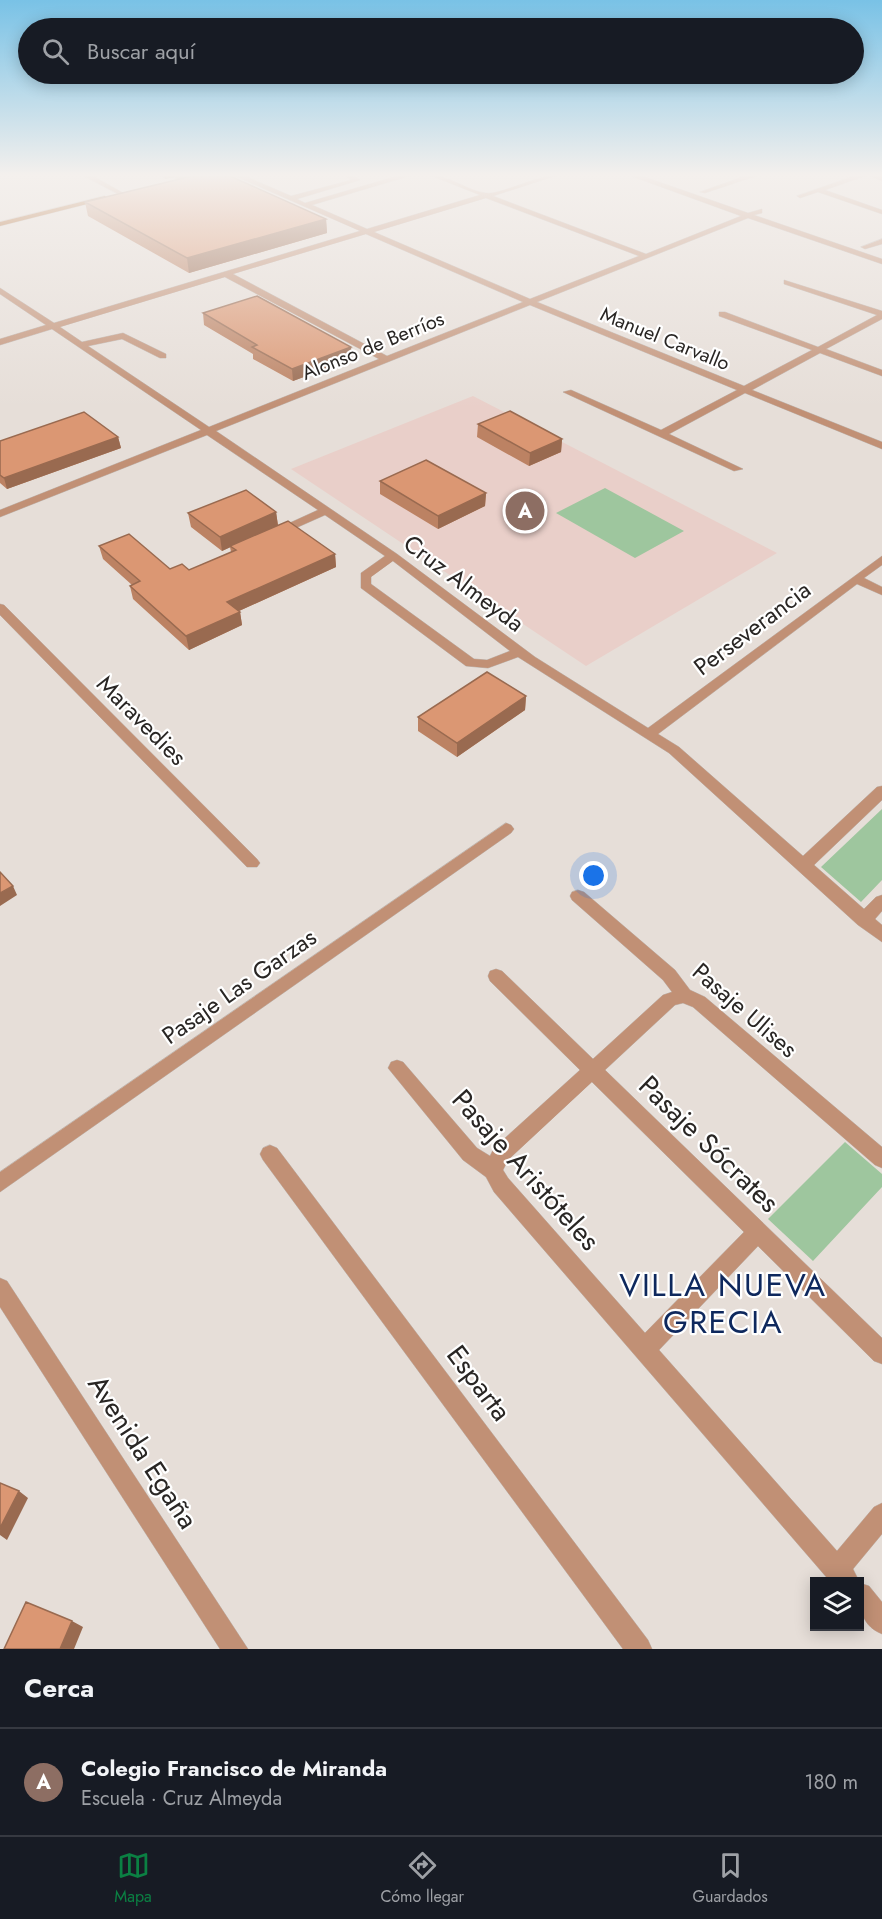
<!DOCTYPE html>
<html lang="es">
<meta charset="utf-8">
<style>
:root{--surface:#171b24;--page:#20242c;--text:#f1f3f6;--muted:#9ea1a6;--line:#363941;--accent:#0b8043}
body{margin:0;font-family:Jost,sans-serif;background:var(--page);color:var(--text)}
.controls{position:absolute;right:18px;bottom:18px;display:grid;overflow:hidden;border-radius:0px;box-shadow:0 3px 15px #0003}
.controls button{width:54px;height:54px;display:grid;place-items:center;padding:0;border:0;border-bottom:2px solid var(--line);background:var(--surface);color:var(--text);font:30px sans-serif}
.you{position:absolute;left:594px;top:876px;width:21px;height:21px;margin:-15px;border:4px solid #fff;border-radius:50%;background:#1a73e8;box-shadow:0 0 0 9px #1a73e833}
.badge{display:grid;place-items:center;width:39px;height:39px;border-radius:50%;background:var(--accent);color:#fff;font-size:20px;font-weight:700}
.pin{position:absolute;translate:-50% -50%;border:3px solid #fff;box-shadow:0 2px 6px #0006}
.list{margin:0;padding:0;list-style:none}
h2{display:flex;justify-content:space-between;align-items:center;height:78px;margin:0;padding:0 24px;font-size:26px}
h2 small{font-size:20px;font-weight:400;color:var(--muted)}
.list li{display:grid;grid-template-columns:39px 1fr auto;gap:18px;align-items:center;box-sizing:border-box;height:108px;padding:0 24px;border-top:2px solid var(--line)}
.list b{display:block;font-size:22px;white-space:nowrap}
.list p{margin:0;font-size:20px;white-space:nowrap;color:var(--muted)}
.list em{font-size:20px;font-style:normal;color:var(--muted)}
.icon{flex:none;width:33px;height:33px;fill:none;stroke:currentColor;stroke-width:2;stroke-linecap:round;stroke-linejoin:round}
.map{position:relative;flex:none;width:882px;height:1649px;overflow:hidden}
.search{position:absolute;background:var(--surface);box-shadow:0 3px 15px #0003;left:18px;right:18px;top:18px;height:66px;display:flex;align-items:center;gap:15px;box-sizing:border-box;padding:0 21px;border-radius:33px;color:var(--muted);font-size:22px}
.sheet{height:186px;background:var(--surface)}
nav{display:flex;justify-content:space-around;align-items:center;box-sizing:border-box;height:84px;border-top:2px solid var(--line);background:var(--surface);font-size:16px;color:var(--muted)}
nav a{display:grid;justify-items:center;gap:3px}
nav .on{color:var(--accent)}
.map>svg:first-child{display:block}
.education{fill:#e9cfc9}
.green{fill:#9ec69e}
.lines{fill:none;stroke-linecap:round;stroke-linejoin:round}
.minor-casing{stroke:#c0b9b4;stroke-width:1}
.major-casing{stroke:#c0b9b4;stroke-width:1}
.minor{fill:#c19075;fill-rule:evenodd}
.major{fill:#9e4903;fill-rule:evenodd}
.wall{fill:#bc8263}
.shaded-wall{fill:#996a50}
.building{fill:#db9773;stroke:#996a50;stroke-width:1.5}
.labels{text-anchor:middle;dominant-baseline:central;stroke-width:4.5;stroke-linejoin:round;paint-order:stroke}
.far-street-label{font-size:20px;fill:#292624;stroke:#fff}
.street-label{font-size:24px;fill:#292624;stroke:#fff}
.near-street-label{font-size:28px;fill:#292624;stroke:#fff}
.near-neighbourhood-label{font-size:32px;letter-spacing:1.5px;fill:#0e285d;stroke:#fff}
</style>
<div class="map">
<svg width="882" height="1649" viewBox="0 0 882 1649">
<rect width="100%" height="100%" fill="#e6ded8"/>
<path class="education" d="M 473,396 L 777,553 L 586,666 L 291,469 Z"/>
<path class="green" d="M 605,488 L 684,531 L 635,558 L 556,513 Z
M 882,809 L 882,880 L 861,902 L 821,867 Z
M 845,1142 L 882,1174 L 882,1187 L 813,1261 L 768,1219 Z"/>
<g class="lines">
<g class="minor-casing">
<path id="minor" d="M 84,176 L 93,176 L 125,194 L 120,195 Z
M 235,176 L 245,176 L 291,196 L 351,180 L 346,176 L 355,176 L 360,180 L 297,199 L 305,203 L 397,176 L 409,176 L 312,205 L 367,229 L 480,195 L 432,176 C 452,176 467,191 486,193 C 501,195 534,176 555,176 L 493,196 L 646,254 L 741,216 L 631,176 L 642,176 L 748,213 L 762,209 L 762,213 L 754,215 L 882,259 L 882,264 L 748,218 L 537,302 L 744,386 L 812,350 L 719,316 L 719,312 L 725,312 L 818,347 L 877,315 L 784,284 L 784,280 L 882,311 L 882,319 L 826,349 L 882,370 L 882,376 L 820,353 L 752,390 L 882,442 L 882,449 L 745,393 L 669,434 L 743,469 L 734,471 L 563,392 L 571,390 L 661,430 L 737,390 L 530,305 L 216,431 L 397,554 L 535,657 L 648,728 L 882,556 L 882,565 L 864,578 L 882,587 L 882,595 L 857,584 L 658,734 L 679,747 L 803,856 L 877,787 L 882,786 L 882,800 L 814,865 L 864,909 L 876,897 L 882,895 L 882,911 L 875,919 L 882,925 L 882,942 L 858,925 L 669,753 L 518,657 L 488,668 L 466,666 L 361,588 L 361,573 L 385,556 L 325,515 L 280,535 L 272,535 L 272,531 L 318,510 L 207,435 L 0,517 L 0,510 L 201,430 L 52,329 L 0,345 L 0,339 L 46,325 L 0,294 L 0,288 L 54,323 L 360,231 ZM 486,198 L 639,256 L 530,299 L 374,232 ZM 366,234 L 523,302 L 387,356 L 233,274 ZM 225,277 L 379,359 L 209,427 L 88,346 L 122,339 L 160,358 L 166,358 L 166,354 L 123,333 L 82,342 L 60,327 ZM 393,561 L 510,651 L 487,660 L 474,659 L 371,584 L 371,577 Z
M 745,176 L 756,176 L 705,193 L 700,192 Z
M 854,176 L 865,176 L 825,190 L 882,210 L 882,214 L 818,192 L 800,198 L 797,196 Z
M 872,176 L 882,177 L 882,181 L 873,177 Z
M 882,239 L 882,244 L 865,249 L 861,247 Z
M 0,604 L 4,605 L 257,859 L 260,863 L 257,867 L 247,867 L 0,615 Z
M 506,823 L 511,825 L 514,829 L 511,833 L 0,1192 L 0,1172 Z
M 578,890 L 584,892 L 675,970 L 690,990 L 705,997 L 882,1147 L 882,1168 L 875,1165 L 693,1007 L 683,1003 L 675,1005 L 605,1070 L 882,1338 L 882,1364 L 874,1361 L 758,1246 L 659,1350 L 837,1551 L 874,1507 L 882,1503 L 882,1534 L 853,1569 L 860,1583 L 869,1586 L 882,1602 L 882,1634 C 858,1624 860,1604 860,1582 L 831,1582 L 828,1579 L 494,1192 L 486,1177 L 463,1160 L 388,1068 L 391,1062 L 397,1060 L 403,1062 L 477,1148 L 490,1156 L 494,1148 L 580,1070 L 490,981 L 488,976 L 490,971 L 496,969 L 502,971 L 593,1059 L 663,995 L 672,992 L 663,980 L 572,900 L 570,896 L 572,892 ZM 592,1082 L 744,1232 L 645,1333 L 508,1178 L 503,1170 L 508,1160 Z
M 270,1145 L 277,1148 L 648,1640 L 652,1649 L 623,1649 L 263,1160 L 260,1154 L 263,1148 Z
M 0,1278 L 7,1281 L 248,1649 L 220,1649 L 0,1307 Z"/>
</g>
<g class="major-casing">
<path id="major" d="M 105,196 L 107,199 L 0,226 L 0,222 Z"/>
</g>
<use href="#minor" class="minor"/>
<use href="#major" class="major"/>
</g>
<path class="wall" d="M 161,176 L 230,176 L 326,219 L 327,233 L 189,273 L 88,216 L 85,202 L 176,180 L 175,177 L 165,179 Z
M 203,313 L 352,359 L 293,381 L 253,359 L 253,354 L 204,325 Z
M 478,424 L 562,439 L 561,452 L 529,466 L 477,437 Z
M 118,437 L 121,448 L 7,489 L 0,483 L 0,441 Z
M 380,481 L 486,493 L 485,506 L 438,529 L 380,494 Z
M 276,512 L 278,525 L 335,554 L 336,567 L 239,611 L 240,612 L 242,625 L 189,650 L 133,599 L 130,586 L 132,585 L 103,559 L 99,546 L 170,569 L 189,570 L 231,552 L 230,547 L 222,551 L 191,527 L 188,513 Z
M 526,696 L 525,710 L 457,757 L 418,731 L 418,717 Z"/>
<path class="shaded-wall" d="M 165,176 L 175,176 L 175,177 L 165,179 Z
M 326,219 L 327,233 L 189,273 L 187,258 Z
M 351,347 L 352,359 L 293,381 L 292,369 Z
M 118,437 L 121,448 L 7,489 L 4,478 Z
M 562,439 L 561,452 L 529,466 L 530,453 Z
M 486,493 L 485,506 L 438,529 L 438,516 Z
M 276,512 L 278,526 L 222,551 L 220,537 Z
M 335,554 L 336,567 L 230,615 L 227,602 Z
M 240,612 L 242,625 L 189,650 L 186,636 Z
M 526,696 L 525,710 L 457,757 L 457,743 Z
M 13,886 L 17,895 L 0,906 L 0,893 Z
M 19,1491 L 28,1498 L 7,1540 L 0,1535 L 0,1528 Z
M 72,1621 L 83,1627 L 74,1649 L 60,1649 Z"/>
<path class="building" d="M 187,176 L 230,176 L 326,219 L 187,258 L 85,202 L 188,177 Z
M 257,296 L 351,347 L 292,369 L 252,347 L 257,345 L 203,313 Z
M 510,411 L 562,439 L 530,453 L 478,424 Z
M 84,412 L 118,437 L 4,478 L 0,475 L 0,441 Z
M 426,460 L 486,493 L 438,516 L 380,481 Z
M 246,490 L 276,512 L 220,537 L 188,513 Z
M 288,521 L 335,554 L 227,602 L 240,612 L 186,636 L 130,586 L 140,581 L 99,546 L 129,534 L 170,569 L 182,564 L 189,570 L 236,550 L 230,546 Z
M 487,672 L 526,696 L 457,743 L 418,717 Z
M 0,872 L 13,886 L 0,893 Z
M 0,1483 L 19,1491 L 0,1528 Z
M 26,1602 L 72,1621 L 60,1649 L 4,1649 Z"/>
<linearGradient id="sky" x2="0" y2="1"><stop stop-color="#79c2e6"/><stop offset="0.43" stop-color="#f4f0ed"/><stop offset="1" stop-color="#f4f0ed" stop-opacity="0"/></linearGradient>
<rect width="882" height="407" fill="url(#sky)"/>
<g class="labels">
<g class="far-street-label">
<text transform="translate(665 339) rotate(22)">Manuel Carvallo</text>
<text transform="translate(373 346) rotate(-22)">Alonso de Berríos</text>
</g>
<g class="street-label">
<text transform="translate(464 583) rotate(37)">Cruz Almeyda</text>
<text transform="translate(752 628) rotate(-37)">Perseverancia</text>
<text transform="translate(142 720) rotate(45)">Maravedies</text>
<text transform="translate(239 986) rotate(-35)">Pasaje Las Garzas</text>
<text transform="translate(745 1010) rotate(41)">Pasaje Ulises</text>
</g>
<g class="near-street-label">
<text transform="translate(709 1144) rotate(44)">Pasaje Sócrates</text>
<text transform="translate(526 1170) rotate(48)">Pasaje Aristóteles</text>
<text transform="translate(479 1383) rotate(53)">Esparta</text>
<text transform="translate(143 1452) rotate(57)">Avenida Egaña</text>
</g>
<g class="near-neighbourhood-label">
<text x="723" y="1285">VILLA NUEVA<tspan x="723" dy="37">GRECIA</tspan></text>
</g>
</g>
</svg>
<div class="controls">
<button><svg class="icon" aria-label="layers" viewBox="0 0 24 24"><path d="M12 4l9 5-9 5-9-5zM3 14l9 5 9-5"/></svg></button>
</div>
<div class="you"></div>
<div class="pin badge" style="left:525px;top:511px;background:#8d6e63">A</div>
<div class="search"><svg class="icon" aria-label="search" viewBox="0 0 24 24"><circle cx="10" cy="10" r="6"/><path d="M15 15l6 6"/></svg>Buscar aquí</div>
</div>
<section class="sheet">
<h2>Cerca<small></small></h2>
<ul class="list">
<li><span class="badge" style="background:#8d6e63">A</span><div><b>Colegio Francisco de Miranda</b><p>Escuela · Cruz Almeyda</p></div><em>180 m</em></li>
</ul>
</section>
<nav>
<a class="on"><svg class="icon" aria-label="map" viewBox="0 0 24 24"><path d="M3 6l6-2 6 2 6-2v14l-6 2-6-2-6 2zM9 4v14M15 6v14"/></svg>Mapa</a>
<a><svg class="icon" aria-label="directions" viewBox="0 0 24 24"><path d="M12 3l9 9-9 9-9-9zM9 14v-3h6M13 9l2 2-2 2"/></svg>Cómo llegar</a>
<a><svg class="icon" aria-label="saved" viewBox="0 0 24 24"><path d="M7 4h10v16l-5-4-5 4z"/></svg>Guardados</a>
</nav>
